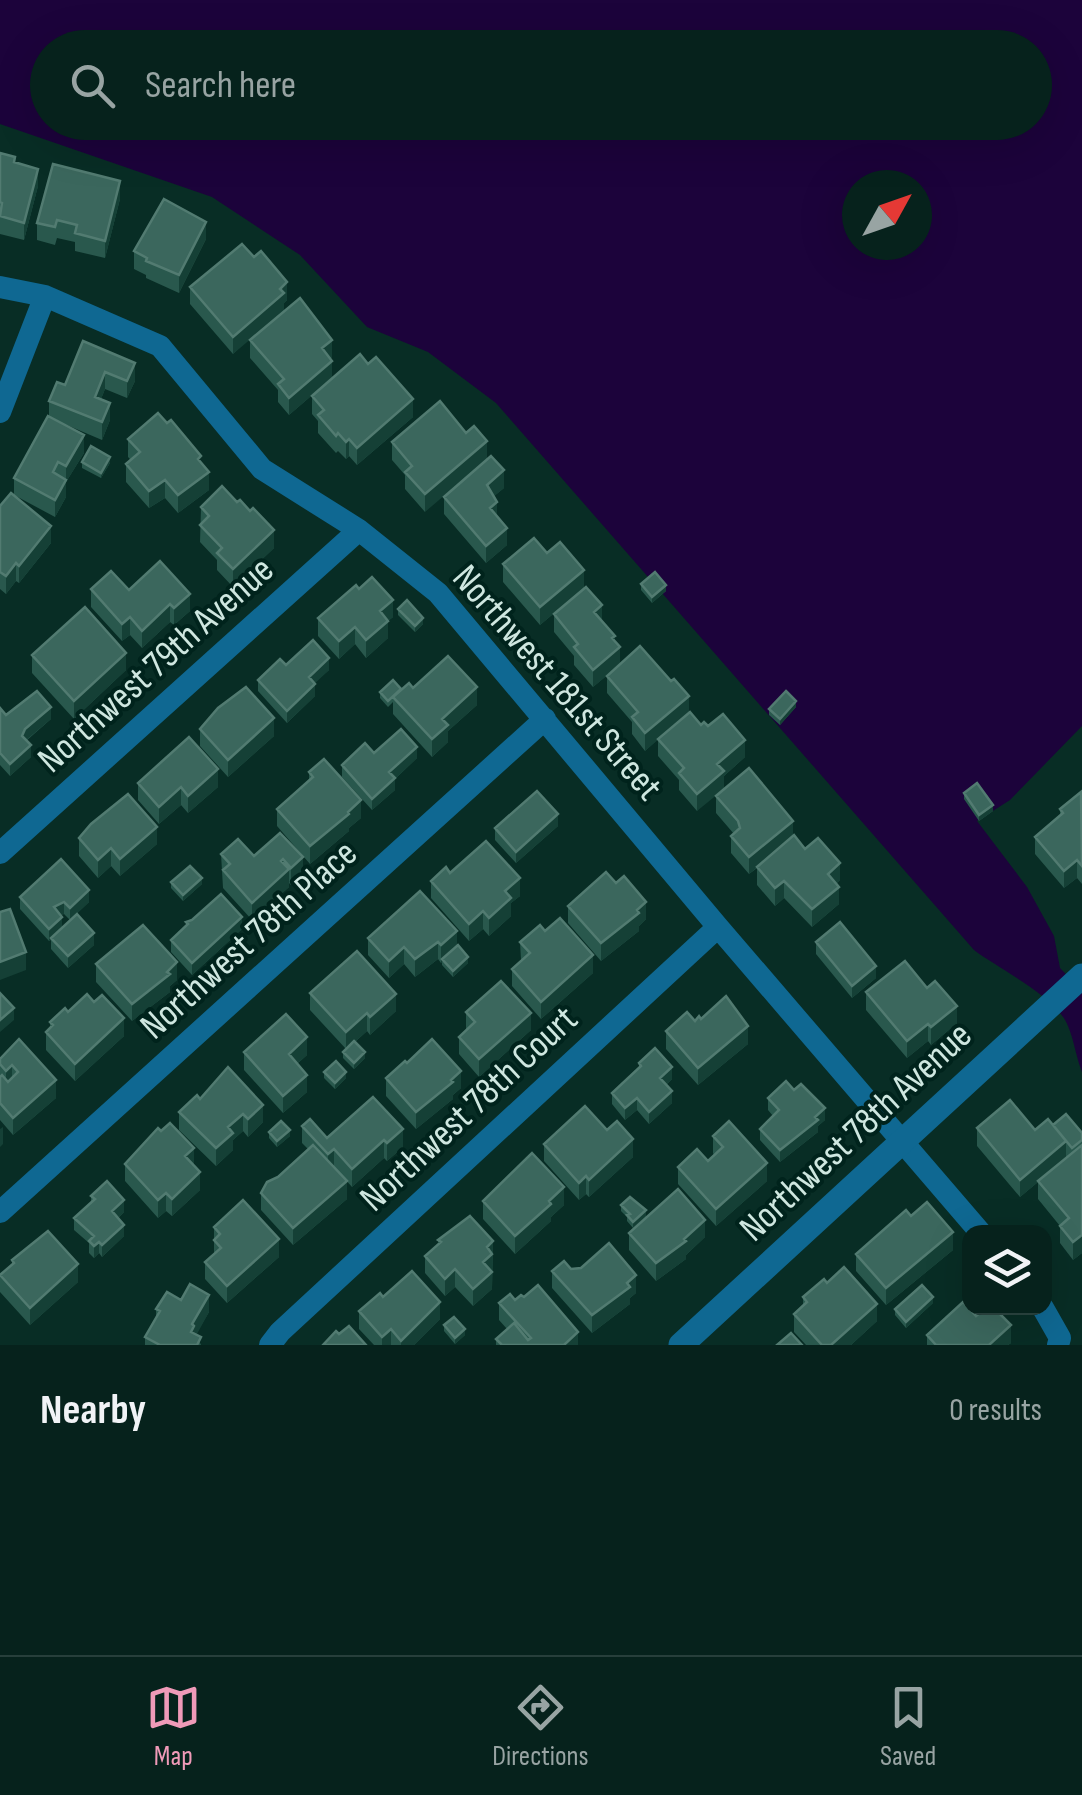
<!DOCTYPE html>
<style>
:root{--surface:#06221c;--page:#0f2a25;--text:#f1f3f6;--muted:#98a4a3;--line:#273f3b;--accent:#ef9ab8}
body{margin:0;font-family:"Sofia Sans Condensed",sans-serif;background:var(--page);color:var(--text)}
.controls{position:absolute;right:30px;bottom:30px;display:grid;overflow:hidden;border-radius:20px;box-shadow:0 10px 40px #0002}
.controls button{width:90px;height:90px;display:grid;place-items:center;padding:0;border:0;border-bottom:2px solid var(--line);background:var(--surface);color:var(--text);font:50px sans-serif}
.compass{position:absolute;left:842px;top:170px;width:90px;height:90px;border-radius:50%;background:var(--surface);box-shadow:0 10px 40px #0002;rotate:50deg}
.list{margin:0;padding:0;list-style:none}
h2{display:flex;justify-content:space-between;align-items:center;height:130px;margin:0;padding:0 40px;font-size:42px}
h2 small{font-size:32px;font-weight:400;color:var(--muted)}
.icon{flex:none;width:55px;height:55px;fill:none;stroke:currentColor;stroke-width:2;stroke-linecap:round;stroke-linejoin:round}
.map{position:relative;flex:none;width:1082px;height:1345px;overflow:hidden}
.search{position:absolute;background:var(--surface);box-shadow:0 10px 40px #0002;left:30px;right:30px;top:30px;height:110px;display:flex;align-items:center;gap:25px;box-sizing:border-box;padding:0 35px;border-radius:55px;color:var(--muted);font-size:38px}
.sheet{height:310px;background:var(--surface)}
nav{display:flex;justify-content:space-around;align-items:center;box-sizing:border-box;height:140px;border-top:2px solid var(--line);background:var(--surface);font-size:28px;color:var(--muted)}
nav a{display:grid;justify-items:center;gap:5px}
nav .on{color:var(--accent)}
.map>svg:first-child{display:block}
.water{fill:#1c033b;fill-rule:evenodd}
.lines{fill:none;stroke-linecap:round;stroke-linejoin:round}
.minor{stroke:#0f6892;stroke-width:22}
.tertiary{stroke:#0f6892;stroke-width:25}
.wall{fill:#29584d}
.shaded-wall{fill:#154036}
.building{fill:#3b675d;stroke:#527b71;stroke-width:2.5}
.labels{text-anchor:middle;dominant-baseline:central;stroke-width:8;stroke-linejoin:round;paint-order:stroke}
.street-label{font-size:38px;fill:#cfe7e0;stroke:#00231c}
</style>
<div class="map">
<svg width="1082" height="1345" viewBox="0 0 1082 1345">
<rect width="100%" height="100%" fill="#082d25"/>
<path class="water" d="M 0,0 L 1082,0 L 1082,726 L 1010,800 L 977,821 L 1027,887 L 1054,936 L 1060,968 L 1082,991 L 1082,1072 C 1076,1057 1074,1040 1068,1026 C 1057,997 999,969 974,950 L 496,403 L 428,352 L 367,327 L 300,255 L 212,197 L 0,124 ZM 48,48 L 1034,48 L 1034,122 L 48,122 ZM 857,185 L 917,185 L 917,245 L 857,245 Z"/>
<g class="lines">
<path class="minor" d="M 0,287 L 45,296 L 160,346 L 262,469 L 359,530 L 438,593 L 718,927 L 980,1232
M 0,412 L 45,296
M 0,853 L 359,530
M 0,1212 L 545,719
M 1043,1308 L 1060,1338 L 1058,1345
M 270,1345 L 280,1332 L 718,927"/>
<path class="tertiary" d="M 681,1345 L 1082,976"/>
</g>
<path class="wall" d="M 0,153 L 38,186 L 24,240 L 0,234 Z
M 120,199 L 105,258 L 75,251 L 75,242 L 57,238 L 55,245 L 37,240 L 37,223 Z
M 206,239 L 179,293 L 146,278 L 146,275 L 134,269 L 134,251 Z
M 190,287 L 287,300 L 233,354 L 190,304 Z
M 250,340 L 332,357 L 330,359 L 332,378 L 289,415 L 278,402 L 278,390 L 250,358 Z
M 83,341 L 135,381 L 127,398 L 105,389 L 101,399 L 110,420 L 102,440 L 62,423 L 84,453 L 66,482 L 66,497 L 55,517 L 14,495 L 14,478 L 49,417 L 49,401 L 65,385 Z
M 312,396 L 413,417 L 357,465 L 349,456 L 346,459 L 338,451 L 336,453 L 318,433 L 318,421 L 312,414 Z
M 440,401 L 425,512 L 405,489 L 405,475 L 392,460 L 392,442 Z
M 128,439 L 201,464 L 209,490 L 178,513 L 165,498 L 149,508 L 126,482 L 126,464 L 131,460 L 128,457 Z
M 82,462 L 110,463 L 101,478 L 82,468 Z
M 504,488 L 494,496 L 497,516 L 507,545 L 486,563 L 444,514 L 444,497 Z
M 0,506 L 51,543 L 19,583 L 16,581 L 6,594 L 0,589 Z
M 201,507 L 274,548 L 233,587 L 217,570 L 217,560 L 200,542 Z
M 547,553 L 584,588 L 540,625 L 503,582 L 503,564 Z
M 641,584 L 666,591 L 652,603 L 641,590 Z
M 91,589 L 129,590 L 190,611 L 174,625 L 170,622 L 142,648 L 130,635 L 122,641 L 91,607 Z
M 398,609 L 423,624 L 415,632 L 398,615 Z
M 554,614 L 602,621 L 615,641 L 620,664 L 689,713 L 701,725 L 708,726 L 745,757 L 724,776 L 697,811 L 679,790 L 679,780 L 658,756 L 658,739 L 645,751 L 632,734 L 632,722 L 607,693 L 607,676 L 612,671 L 593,687 L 574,665 L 574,656 L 554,632 Z
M 393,617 L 388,621 L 388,638 L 366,658 L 355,644 L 339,659 L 318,636 L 318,618 Z
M 32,655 L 126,670 L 74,719 L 32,673 Z
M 286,665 L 329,670 L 314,683 L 315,696 L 287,723 L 258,691 L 258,680 Z
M 413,688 L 477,705 L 448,731 L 448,742 L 432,757 L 393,714 L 393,702 L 388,707 L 380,698 L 380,692 Z
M 796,707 L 780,725 L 769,715 L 769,709 Z
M 0,708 L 6,715 L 51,719 L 26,741 L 31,757 L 10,776 L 0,765 Z
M 200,729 L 274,736 L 228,777 L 200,746 Z
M 374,753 L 417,758 L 395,779 L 395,790 L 372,810 L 342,777 L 342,765 Z
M 309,772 L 361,818 L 349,828 L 349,831 L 310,864 L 277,826 L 277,809 L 309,781 Z
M 138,783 L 218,787 L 188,813 L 181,805 L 159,824 L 138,800 Z
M 964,793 L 993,811 L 979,821 L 964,799 Z
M 1082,793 L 1082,884 L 1077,878 L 1064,888 L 1035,854 L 1035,837 L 1060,815 L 1060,809 Z
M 716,796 L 793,836 L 840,880 L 836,884 L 839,904 L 812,927 L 784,898 L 775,906 L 757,885 L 757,868 L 749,874 L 731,853 L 731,836 L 734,834 L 716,813 Z
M 558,826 L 516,863 L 495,840 L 495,828 Z
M 280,833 L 303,874 L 291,885 L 289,883 L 289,887 L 252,920 L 223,888 L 221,854 L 254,856 Z
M 79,838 L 157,844 L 120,876 L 111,866 L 98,878 L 79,856 Z
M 450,873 L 520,896 L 511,903 L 511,916 L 489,936 L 483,929 L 469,941 L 431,898 L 431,881 Z
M 171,882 L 202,884 L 183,901 L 171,888 Z
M 420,891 L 468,963 L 453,977 L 442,965 L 442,962 L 441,963 L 438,959 L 415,977 L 404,964 L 389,978 L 368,955 L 368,938 Z
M 20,897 L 89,902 L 70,920 L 64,914 L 61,915 L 62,927 L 94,945 L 68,968 L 51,949 L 51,940 L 49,941 L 20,909 Z
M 568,906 L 646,919 L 639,926 L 639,931 L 601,961 L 568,923 Z
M 186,922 L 242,929 L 192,975 L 171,952 L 171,940 L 186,926 Z
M 545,931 L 593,973 L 541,1019 L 512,986 L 512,969 L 521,960 L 520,942 Z
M 816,942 L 876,978 L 852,998 L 816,954 Z
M 96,964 L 177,980 L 170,986 L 170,992 L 132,1021 L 96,982 Z
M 866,992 L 957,1023 L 931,1045 L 928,1041 L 907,1058 L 866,1010 Z
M 310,993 L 396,1011 L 370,1035 L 367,1031 L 355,1042 L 365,1058 L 354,1069 L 343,1058 L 343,1052 L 346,1049 L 310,1010 Z
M 68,1012 L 124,1036 L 75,1081 L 46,1050 L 46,1032 L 50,1028 L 50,1022 Z
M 466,1012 L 531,1030 L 479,1077 L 459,1054 L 459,1037 L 466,1030 Z
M 701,1019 L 748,1044 L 698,1085 L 666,1049 L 666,1031 Z
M 19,1039 L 56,1098 L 13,1135 L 0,1120 L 0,1059 Z
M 244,1052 L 307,1055 L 297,1064 L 307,1092 L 283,1113 L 244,1070 Z
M 639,1063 L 672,1079 L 666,1085 L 672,1103 L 649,1124 L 637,1110 L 625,1120 L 612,1104 L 612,1093 L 639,1069 Z
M 324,1072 L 346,1078 L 335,1089 L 324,1078 Z
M 386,1078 L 461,1088 L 453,1095 L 453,1099 L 416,1129 L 386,1096 Z
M 373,1097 L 403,1147 L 387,1161 L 384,1158 L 352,1187 L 334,1167 L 347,1199 L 293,1245 L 261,1210 L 261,1193 L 308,1149 L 302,1143 L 302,1126 L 327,1138 Z
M 768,1098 L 825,1120 L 818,1126 L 818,1132 L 780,1162 L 760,1140 L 760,1129 L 773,1116 L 768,1110 Z
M 200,1099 L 263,1122 L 248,1137 L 243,1131 L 233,1140 L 233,1150 L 216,1166 L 179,1130 L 179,1112 Z
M 1053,1125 L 1082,1133 L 1082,1253 L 1073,1260 L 1060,1243 L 1060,1226 L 1038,1199 L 1038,1182 L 1020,1197 L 977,1146 L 977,1128 L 1035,1130 Z
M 269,1132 L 290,1136 L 277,1147 L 269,1138 Z
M 713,1136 L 767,1181 L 716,1226 L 678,1184 L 678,1167 L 708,1161 L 714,1155 L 713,1153 Z
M 544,1144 L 633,1157 L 589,1197 L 586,1194 L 579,1200 L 544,1161 Z
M 125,1164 L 194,1165 L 200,1190 L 172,1216 L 166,1211 L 158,1218 L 125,1181 Z
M 91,1196 L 124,1212 L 118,1218 L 124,1236 L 102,1257 L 99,1253 L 94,1258 L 89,1253 L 89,1243 L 74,1230 L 74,1218 L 91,1202 Z
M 483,1201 L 564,1205 L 551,1217 L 551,1221 L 515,1254 L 483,1219 Z
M 621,1205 L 646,1216 L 633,1228 L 627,1221 L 627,1217 L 621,1211 Z
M 911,1216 L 953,1250 L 886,1305 L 856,1271 L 856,1254 Z
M 214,1227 L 279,1257 L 227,1303 L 205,1279 L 205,1262 L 214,1254 Z
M 629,1233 L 705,1237 L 686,1255 L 686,1259 L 656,1281 L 629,1250 Z
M 438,1240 L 493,1241 L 492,1289 L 473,1306 L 455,1287 L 445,1296 L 425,1273 L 425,1256 L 438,1245 Z
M 12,1260 L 78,1282 L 30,1325 L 0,1292 L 0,1275 L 12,1264 Z
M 571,1269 L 636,1293 L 630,1298 L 630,1304 L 592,1333 L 552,1288 L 552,1271 Z
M 827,1283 L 877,1321 L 851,1345 L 806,1345 L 794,1332 L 794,1314 L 803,1305 L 803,1297 Z
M 181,1300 L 209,1312 L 196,1334 L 201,1345 L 145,1345 L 145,1337 L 156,1318 L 156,1309 Z
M 515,1300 L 578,1345 L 496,1345 L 496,1339 L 507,1329 L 499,1320 L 499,1303 Z
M 933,1303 L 906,1328 L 895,1315 L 895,1309 Z
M 359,1311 L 440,1319 L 414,1345 L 374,1345 L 359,1329 Z
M 976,1316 L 1011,1343 L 1008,1345 L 927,1345 L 927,1335 Z
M 444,1325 L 465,1335 L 455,1344 L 444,1331 Z"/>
<path class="shaded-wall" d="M 38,169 L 38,186 L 24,240 L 24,223 Z
M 120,181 L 120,199 L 105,258 L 105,241 Z
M 206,222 L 206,239 L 179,293 L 179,275 Z
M 287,282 L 287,300 L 284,303 L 284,311 L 233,354 L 233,337 Z
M 332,340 L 332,357 L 322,366 L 322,348 Z
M 332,361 L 332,378 L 289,415 L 289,398 Z
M 135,363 L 135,381 L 127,398 L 127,381 Z
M 105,372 L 105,389 L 95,414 L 95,397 Z
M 413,399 L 413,417 L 357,465 L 357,448 Z
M 110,403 L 110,420 L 102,440 L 102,422 Z
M 84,435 L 84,453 L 66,482 L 66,497 L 55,517 L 55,500 L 66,480 L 66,466 Z
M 349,439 L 349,456 L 346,459 L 346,442 Z
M 487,441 L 487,459 L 425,512 L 425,494 Z
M 110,457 L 110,463 L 101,478 L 101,473 Z
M 504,470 L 504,488 L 487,502 L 487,485 Z
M 209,472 L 209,490 L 178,513 L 178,495 Z
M 165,480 L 165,498 L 149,508 L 149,491 Z
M 497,502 L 497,519 L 490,508 Z
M 51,526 L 51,543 L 19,583 L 19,566 Z
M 507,528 L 507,545 L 486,563 L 486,546 Z
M 274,530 L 274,548 L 233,587 L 233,569 Z
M 16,563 L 16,581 L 6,594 L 6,576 Z
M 584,570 L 584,588 L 540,625 L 540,607 Z
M 666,585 L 666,591 L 652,603 L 652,597 Z
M 190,594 L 190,611 L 174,625 L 174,608 Z
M 393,600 L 393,617 L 388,621 L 388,638 L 366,658 L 366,640 L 380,611 Z
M 170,604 L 170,622 L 142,648 L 142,631 Z
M 602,605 L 602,623 L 594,612 Z
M 130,617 L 130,635 L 122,641 L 122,624 Z
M 423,618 L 423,624 L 415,632 L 415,626 Z
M 355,627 L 355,644 L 339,659 L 339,641 Z
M 615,636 L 615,651 L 620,647 L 620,665 L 593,687 L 593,670 Z
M 126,653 L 126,670 L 74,719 L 74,701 Z
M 329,658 L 329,670 L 309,689 L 309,677 Z
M 315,684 L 315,696 L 287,723 L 287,711 Z
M 477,687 L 477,705 L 448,731 L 448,742 L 432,757 L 432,739 L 442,719 Z
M 689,696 L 689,713 L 645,751 L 645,733 Z
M 796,701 L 796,707 L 780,725 L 780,719 Z
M 51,707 L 51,719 L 25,741 L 22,736 L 25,729 Z
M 274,718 L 274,736 L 228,777 L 228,760 Z
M 745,740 L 745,757 L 724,776 L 724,789 L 697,811 L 697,794 L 717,764 Z
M 31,745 L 31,757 L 10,776 L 10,764 Z
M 417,747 L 417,758 L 395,779 L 395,790 L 372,810 L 372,799 L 389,772 Z
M 218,769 L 218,787 L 188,813 L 188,796 Z
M 181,787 L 181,805 L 159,824 L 159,807 Z
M 361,800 L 361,818 L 349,828 L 349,831 L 310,864 L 310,846 Z
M 993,805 L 993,811 L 979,821 L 979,815 Z
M 558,814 L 558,826 L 516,863 L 516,852 Z
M 793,821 L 793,838 L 749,874 L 749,857 Z
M 157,827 L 157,844 L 120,876 L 120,859 Z
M 111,848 L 111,866 L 98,878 L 98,860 Z
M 303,857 L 303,874 L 291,885 L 291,868 Z
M 283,859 L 283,875 L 289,869 L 289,887 L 252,920 L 252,903 Z
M 1077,860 L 1077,878 L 1064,888 L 1064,871 Z
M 840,863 L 840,880 L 828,891 L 828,874 Z
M 202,878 L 202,884 L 183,901 L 183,895 Z
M 520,878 L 520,896 L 511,903 L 511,916 L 489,936 L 489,918 L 505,891 Z
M 784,881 L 784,898 L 775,906 L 775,888 Z
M 839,887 L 839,904 L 812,927 L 812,909 Z
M 89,890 L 89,902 L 70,920 L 70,908 Z
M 64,902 L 64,914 L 54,919 L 54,907 Z
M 646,902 L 646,919 L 639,926 L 639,931 L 601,961 L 601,943 Z
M 483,911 L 483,929 L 469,941 L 469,924 Z
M 62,917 L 62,929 L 49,941 L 49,929 Z
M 242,917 L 242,929 L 192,975 L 192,963 Z
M 457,931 L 457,949 L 441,963 L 441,945 Z
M 94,933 L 94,945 L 68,968 L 68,956 Z
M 438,942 L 438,959 L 415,977 L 415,959 Z
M 404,947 L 404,964 L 389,978 L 389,961 Z
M 26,952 L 26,970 L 0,980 L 0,962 Z
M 593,955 L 593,973 L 541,1019 L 541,1002 Z
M 468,957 L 468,963 L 453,977 L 453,971 Z
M 177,962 L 177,980 L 170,986 L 170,992 L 132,1021 L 132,1004 Z
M 876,966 L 876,978 L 852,998 L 852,986 Z
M 396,994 L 396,1011 L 370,1035 L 370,1017 Z
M 957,1006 L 957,1023 L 931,1045 L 931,1027 Z
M 14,1008 L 14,1020 L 0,1032 L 0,1020 Z
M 367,1013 L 367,1031 L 346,1050 L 346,1032 Z
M 531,1013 L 531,1030 L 479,1077 L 479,1059 Z
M 124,1018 L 124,1036 L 75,1081 L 75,1064 Z
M 928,1024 L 928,1041 L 907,1058 L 907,1041 Z
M 748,1026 L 748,1044 L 698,1085 L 698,1068 Z
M 307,1037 L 307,1055 L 289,1071 L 289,1054 Z
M 365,1052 L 365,1058 L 354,1069 L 354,1063 Z
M 12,1065 L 12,1083 L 6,1088 L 6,1071 Z
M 672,1067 L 672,1079 L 660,1090 L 660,1078 Z
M 461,1071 L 461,1088 L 453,1095 L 453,1099 L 416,1129 L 416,1112 Z
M 346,1072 L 346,1078 L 335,1089 L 335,1083 Z
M 307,1075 L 307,1092 L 283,1113 L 283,1096 Z
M 56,1080 L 56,1098 L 13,1135 L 13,1118 Z
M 672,1091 L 672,1103 L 649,1124 L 649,1112 Z
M 637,1098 L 637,1110 L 625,1120 L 625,1108 Z
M 263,1105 L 263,1122 L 248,1137 L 248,1119 Z
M 825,1108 L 825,1120 L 818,1126 L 818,1132 L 780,1162 L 780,1150 Z
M 243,1114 L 243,1131 L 233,1140 L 233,1150 L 216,1166 L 216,1148 L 228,1127 Z
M 3,1127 L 3,1144 L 0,1147 L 0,1129 Z
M 403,1129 L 403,1147 L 387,1161 L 387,1143 Z
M 290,1130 L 290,1136 L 277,1147 L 277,1141 Z
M 633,1139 L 633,1157 L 589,1197 L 589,1180 Z
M 384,1140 L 384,1158 L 352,1187 L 352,1169 Z
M 1066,1141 L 1066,1159 L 1020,1197 L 1020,1180 Z
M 194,1148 L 194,1166 L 185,1156 Z
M 334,1149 L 334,1167 L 328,1172 L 328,1154 Z
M 767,1163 L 767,1181 L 716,1226 L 716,1209 Z
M 200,1172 L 200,1190 L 172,1216 L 172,1199 Z
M 586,1176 L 586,1194 L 579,1200 L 579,1183 Z
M 347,1181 L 347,1199 L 293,1245 L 293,1228 Z
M 564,1187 L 564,1205 L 551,1217 L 551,1221 L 515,1254 L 515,1236 Z
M 166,1193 L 166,1211 L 158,1218 L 158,1200 Z
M 124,1200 L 124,1212 L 112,1223 L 112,1211 Z
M 646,1210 L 646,1216 L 633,1228 L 633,1222 Z
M 705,1220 L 705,1237 L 686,1255 L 686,1259 L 656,1281 L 656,1263 Z
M 124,1225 L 124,1236 L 102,1257 L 102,1245 Z
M 953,1232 L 953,1250 L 886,1305 L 886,1288 Z
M 1082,1235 L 1082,1253 L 1073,1260 L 1073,1242 Z
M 279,1239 L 279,1257 L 227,1303 L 227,1286 Z
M 493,1241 L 492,1289 L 473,1306 L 473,1289 L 483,1262 L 487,1247 Z
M 99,1242 L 99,1253 L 94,1258 L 94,1246 Z
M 78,1264 L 78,1282 L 30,1325 L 30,1308 Z
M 455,1269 L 455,1287 L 445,1296 L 445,1279 Z
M 636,1275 L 636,1293 L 630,1298 L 630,1304 L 592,1333 L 592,1315 Z
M 209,1295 L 209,1312 L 191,1345 L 192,1324 Z
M 933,1297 L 933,1303 L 906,1328 L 906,1322 Z
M 440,1302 L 440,1319 L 414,1345 L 401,1345 L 401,1341 Z
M 877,1304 L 877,1321 L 851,1345 L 831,1345 Z
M 1011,1325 L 1011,1343 L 1008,1345 L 989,1345 Z
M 391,1329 L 391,1345 L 382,1345 L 382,1337 Z
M 465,1329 L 465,1335 L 455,1344 L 455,1338 Z
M 578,1332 L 578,1345 L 564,1345 Z"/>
<path class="building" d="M 0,153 L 15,157 L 14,162 L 38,169 L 24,223 L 0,216 L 2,203 L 0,202 Z
M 53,164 L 120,181 L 105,241 L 75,233 L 77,225 L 57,220 L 55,227 L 37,223 Z
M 164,199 L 206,222 L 179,275 L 146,261 L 147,258 L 134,251 Z
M 242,244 L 254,257 L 261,251 L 287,282 L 280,289 L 284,293 L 233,337 L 190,287 Z
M 300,298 L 332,340 L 322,348 L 332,361 L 289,398 L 278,384 L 284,379 L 250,340 Z
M 83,341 L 135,363 L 127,381 L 105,372 L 95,397 L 110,403 L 102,422 L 49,401 L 57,382 L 65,385 Z
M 360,354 L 368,364 L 376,357 L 413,399 L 357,448 L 349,439 L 346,442 L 338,433 L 336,436 L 318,415 L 324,410 L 312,396 Z
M 440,401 L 466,433 L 474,426 L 487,441 L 425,494 L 405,472 L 412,466 L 392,442 Z
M 158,413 L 167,423 L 171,420 L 201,456 L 198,459 L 209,472 L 178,495 L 165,480 L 149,491 L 126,464 L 140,452 L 128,439 Z
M 48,416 L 84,435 L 66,466 L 58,462 L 53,472 L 66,480 L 55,500 L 14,478 Z
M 91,446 L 110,457 L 101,473 L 82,462 Z
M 491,456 L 504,470 L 487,485 L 497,502 L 490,508 L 507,528 L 486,546 L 444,497 Z
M 222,486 L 237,502 L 240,500 L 250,511 L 253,508 L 274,530 L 233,569 L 217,553 L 222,548 L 200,525 L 209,516 L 201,507 Z
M 11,493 L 51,526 L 19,566 L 16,563 L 6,576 L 0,572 L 0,506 Z
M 534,538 L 547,553 L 560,542 L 584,570 L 540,607 L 503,564 Z
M 160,561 L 190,594 L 174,608 L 170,604 L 142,631 L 130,617 L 122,624 L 91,589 L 111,571 L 129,590 Z
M 655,572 L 666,585 L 652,597 L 641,584 Z
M 372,577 L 393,600 L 380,611 L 388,621 L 366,640 L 355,627 L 339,641 L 318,618 L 356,585 L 359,589 Z
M 586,587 L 602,605 L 594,612 L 615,636 L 612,638 L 620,647 L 593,670 L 574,647 L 578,644 L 554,614 Z
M 407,600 L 423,618 L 415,626 L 398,609 Z
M 85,607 L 126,653 L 74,701 L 32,655 Z
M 313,640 L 329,658 L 309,677 L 315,684 L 287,711 L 258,680 L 280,659 L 286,665 Z
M 640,646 L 671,681 L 674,679 L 689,696 L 645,733 L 632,717 L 638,712 L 607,676 Z
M 448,656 L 477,687 L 442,719 L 448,725 L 432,739 L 393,697 L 409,683 L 413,688 Z
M 393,680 L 401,689 L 388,701 L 380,692 Z
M 246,687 L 274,718 L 228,760 L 200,729 L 218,708 Z
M 37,691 L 51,707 L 25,729 L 22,736 L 31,745 L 10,764 L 0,753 L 0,708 L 6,715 Z
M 786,691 L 796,701 L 780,719 L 769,709 Z
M 690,712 L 701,725 L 704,722 L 708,726 L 723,714 L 745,740 L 717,764 L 724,771 L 697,794 L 679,773 L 684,768 L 658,739 Z
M 401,729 L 417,747 L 389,772 L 395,778 L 372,799 L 342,765 L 365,743 L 374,753 Z
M 189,737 L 218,769 L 188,796 L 181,787 L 159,807 L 138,783 Z
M 324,759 L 361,800 L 348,812 L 349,814 L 310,846 L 277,809 L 313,777 L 309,772 Z
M 749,768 L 793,821 L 749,857 L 731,836 L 740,828 L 738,821 L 716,796 Z
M 977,783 L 993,805 L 979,815 L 964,793 Z
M 537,791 L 558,814 L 516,852 L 495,828 Z
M 1081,792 L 1082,866 L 1077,860 L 1064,871 L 1035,837 L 1063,813 L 1060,809 Z
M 128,794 L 157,827 L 120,859 L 111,848 L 98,860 L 79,838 L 91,824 Z
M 280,833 L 303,857 L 291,868 L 283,859 L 281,861 L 289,869 L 252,903 L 223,870 L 230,864 L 221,854 L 238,839 L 254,856 Z
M 794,835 L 805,849 L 818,838 L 840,863 L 828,874 L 839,887 L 812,909 L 784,881 L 775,888 L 757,867 Z
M 486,841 L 520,878 L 505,891 L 511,898 L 489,918 L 483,911 L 469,924 L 431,881 L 446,867 L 450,873 Z
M 61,859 L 89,890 L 70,908 L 64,902 L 54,907 L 62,917 L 49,929 L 20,897 Z
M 190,866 L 202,878 L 183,895 L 171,882 Z
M 606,872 L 616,883 L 624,876 L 646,902 L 637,910 L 639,913 L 601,943 L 568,906 Z
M 420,891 L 457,931 L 441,945 L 438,942 L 415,959 L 404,947 L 389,961 L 368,938 Z
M 221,894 L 242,917 L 192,963 L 171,940 L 188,924 L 186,922 L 192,920 Z
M 10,909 L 26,952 L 0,962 L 0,912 Z
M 77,914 L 94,933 L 68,956 L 51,938 Z
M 560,918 L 593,955 L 541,1002 L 512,969 L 530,953 L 520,942 L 540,925 L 545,931 Z
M 840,922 L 876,966 L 852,986 L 816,942 Z
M 143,925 L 177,962 L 167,972 L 170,974 L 132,1004 L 96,964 Z
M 458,945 L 468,957 L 453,971 L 442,959 Z
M 357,951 L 396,994 L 370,1017 L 367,1013 L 346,1032 L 310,993 Z
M 905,961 L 927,988 L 935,981 L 957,1006 L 931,1027 L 928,1024 L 907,1041 L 866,992 Z
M 501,981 L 531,1013 L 479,1059 L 459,1037 L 475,1022 L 466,1012 Z
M 0,993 L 14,1008 L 0,1020 Z
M 87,994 L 94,1002 L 102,995 L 124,1018 L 75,1064 L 46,1032 L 53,1025 L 50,1022 L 65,1008 L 68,1012 Z
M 726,996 L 748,1026 L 698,1068 L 666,1031 L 687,1012 L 695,1021 L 699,1016 L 701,1019 Z
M 286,1014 L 307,1037 L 289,1054 L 307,1075 L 283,1096 L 244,1052 Z
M 19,1039 L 56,1080 L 13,1118 L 0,1103 L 0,1077 L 2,1075 L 8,1082 L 18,1072 L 12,1065 L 6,1071 L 0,1064 L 0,1059 Z
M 432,1039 L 461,1071 L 451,1080 L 453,1082 L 416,1112 L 386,1078 L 405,1061 L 407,1063 Z
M 354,1041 L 365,1052 L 354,1063 L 343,1052 Z
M 655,1048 L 672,1067 L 660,1078 L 672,1091 L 649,1112 L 637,1098 L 625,1108 L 612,1093 L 641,1066 L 639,1063 Z
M 336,1061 L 346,1072 L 335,1083 L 324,1072 Z
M 228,1067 L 263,1105 L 248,1119 L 243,1114 L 228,1127 L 233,1133 L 216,1148 L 179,1112 L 197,1095 L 200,1099 Z
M 786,1081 L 794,1090 L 801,1084 L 825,1108 L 815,1117 L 818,1120 L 780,1150 L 760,1129 L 779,1110 L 768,1098 Z
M 373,1097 L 403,1129 L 387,1143 L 384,1140 L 352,1169 L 334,1149 L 328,1154 L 302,1126 L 310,1119 L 327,1138 Z
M 1010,1100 L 1035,1130 L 1048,1119 L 1066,1141 L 1020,1180 L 977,1128 Z
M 585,1106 L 607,1130 L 617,1121 L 633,1139 L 589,1180 L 586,1176 L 579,1183 L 544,1144 Z
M 1066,1114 L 1082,1133 L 1082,1140 L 1072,1148 L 1053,1125 Z
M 281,1121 L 290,1130 L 277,1141 L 269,1132 Z
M 729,1121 L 767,1163 L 716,1209 L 678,1167 L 697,1149 L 708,1161 L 723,1147 L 713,1136 Z
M 170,1123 L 194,1148 L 185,1156 L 200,1172 L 172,1199 L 166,1193 L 158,1200 L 125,1164 L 158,1128 L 161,1131 Z
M 313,1145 L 347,1181 L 293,1228 L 261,1193 L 267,1182 L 278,1177 Z
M 1082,1145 L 1082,1235 L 1073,1242 L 1060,1226 L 1069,1218 L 1038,1181 Z
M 532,1153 L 564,1187 L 549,1201 L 551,1204 L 515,1236 L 483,1201 Z
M 107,1181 L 124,1200 L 112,1211 L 124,1225 L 102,1245 L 99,1242 L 94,1246 L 89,1241 L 94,1236 L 74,1218 L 95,1199 L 91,1196 Z
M 678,1189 L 705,1220 L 684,1239 L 686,1241 L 656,1263 L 629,1233 Z
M 630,1197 L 646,1210 L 633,1222 L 627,1215 L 630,1214 L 621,1205 Z
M 243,1200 L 279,1239 L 227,1286 L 205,1262 L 221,1248 L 214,1240 L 220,1234 L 214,1227 Z
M 927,1202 L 953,1232 L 886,1288 L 856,1254 L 906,1210 L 911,1216 Z
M 470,1216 L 493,1241 L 487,1247 L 492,1254 L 483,1262 L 492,1272 L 473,1289 L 455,1269 L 445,1279 L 425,1256 L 441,1242 L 438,1240 Z
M 48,1231 L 78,1264 L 30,1308 L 0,1275 L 14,1263 L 12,1260 Z
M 609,1243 L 636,1275 L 627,1283 L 630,1287 L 592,1315 L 552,1271 L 564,1261 L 571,1269 L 581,1268 Z
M 844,1267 L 877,1304 L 831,1345 L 822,1345 L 794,1314 L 807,1302 L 803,1297 L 824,1279 L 827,1283 Z
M 412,1271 L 440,1302 L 401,1341 L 391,1329 L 382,1337 L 359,1311 L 380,1293 L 383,1297 Z
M 190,1284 L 209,1295 L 192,1324 L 194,1326 L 191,1332 L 201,1337 L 197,1345 L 160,1345 L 145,1337 L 160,1311 L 156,1309 L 167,1292 L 181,1300 Z
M 538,1285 L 578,1332 L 564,1345 L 502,1345 L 496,1339 L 514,1323 L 528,1340 L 531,1338 L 499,1303 L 510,1294 L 515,1300 L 521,1295 L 524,1297 Z
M 922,1285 L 933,1297 L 906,1322 L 895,1309 Z
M 963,1302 L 976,1316 L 986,1308 L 994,1308 L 1011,1325 L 989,1345 L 936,1345 L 927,1335 Z
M 454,1317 L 465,1329 L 455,1338 L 444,1325 Z
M 349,1326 L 366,1345 L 323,1345 L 336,1331 L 339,1334 Z
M 791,1333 L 802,1345 L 777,1345 Z"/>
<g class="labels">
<g class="street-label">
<text transform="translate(156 665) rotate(-42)">Northwest 79th Avenue</text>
<text transform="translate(557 683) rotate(49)">Northwest 181st Street</text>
<text transform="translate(249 940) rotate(-42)">Northwest 78th Place</text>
<text transform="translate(469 1109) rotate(-43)">Northwest 78th Court</text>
<text transform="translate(856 1132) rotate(-43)">Northwest 78th Avenue</text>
</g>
</g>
</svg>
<div class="controls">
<button><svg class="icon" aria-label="layers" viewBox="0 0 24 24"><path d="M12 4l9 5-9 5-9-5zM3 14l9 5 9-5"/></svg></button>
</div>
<svg class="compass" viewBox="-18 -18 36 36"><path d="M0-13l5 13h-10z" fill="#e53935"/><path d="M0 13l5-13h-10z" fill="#98a4a3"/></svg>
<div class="search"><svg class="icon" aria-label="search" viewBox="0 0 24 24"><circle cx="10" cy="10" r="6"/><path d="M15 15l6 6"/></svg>Search here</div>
</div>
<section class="sheet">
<h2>Nearby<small>0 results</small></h2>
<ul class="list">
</ul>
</section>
<nav>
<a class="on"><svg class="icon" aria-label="map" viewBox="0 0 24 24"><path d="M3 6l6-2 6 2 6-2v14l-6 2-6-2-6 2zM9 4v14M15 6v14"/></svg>Map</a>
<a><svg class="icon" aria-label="directions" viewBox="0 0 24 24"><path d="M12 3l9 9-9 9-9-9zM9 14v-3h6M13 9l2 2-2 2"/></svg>Directions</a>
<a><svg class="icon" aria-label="saved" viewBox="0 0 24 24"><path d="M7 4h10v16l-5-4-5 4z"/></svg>Saved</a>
</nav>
